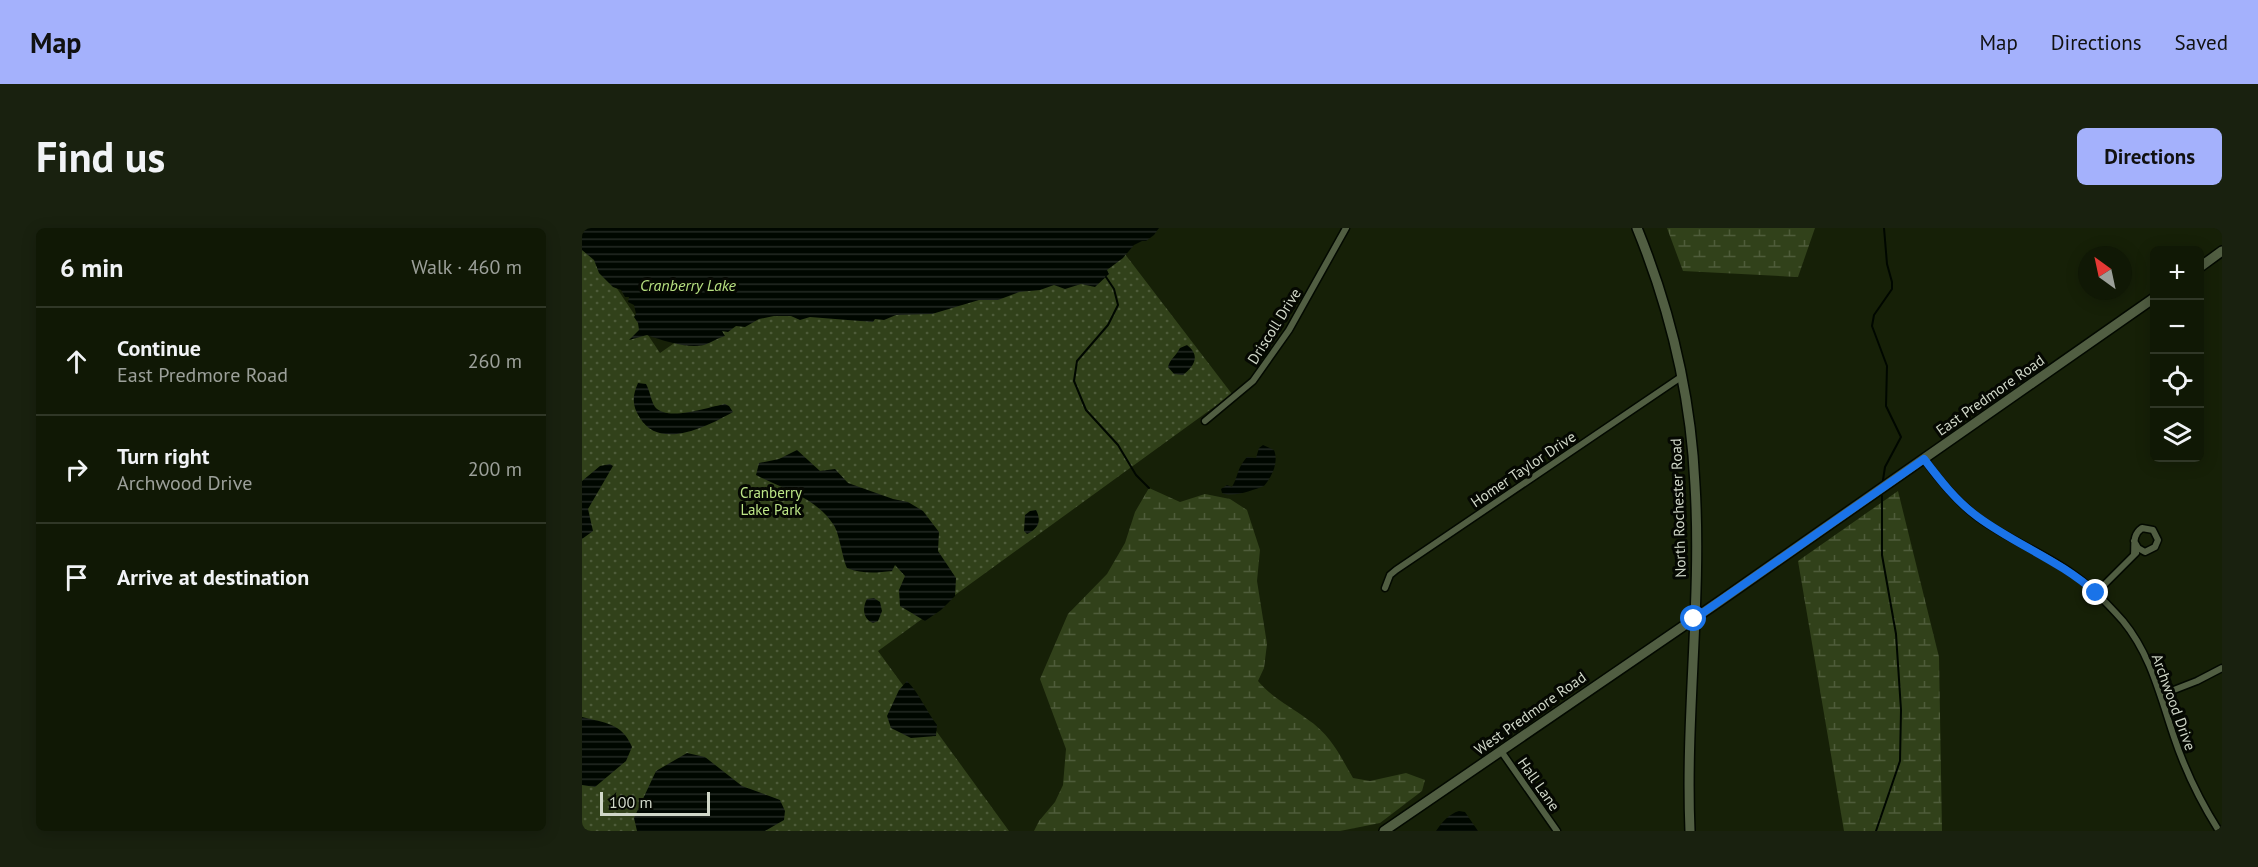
<!DOCTYPE html>
<meta charset="utf-8">
<style>
:root{--surface:#101805;--page:#19210f;--text:#f1f3f6;--muted:#9ca09a;--line:#303727;--accent:#a4b1fc}
body{margin:0;font-family:"PT Sans",sans-serif;background:var(--page);color:var(--text)}
.controls{position:absolute;right:18px;top:18px;display:grid;overflow:hidden;border-radius:9px;box-shadow:0 3px 15px #0003}
.controls button{width:54px;height:54px;display:grid;place-items:center;padding:0;border:0;border-bottom:2px solid var(--line);background:var(--surface);color:var(--text);font:30px sans-serif}
.compass{position:absolute;left:1496px;top:18px;width:54px;height:54px;border-radius:50%;background:var(--surface);box-shadow:0 3px 15px #0003;rotate:327deg}
.scale{position:absolute;left:18px;bottom:15px;width:110px;box-sizing:border-box;padding-left:6px;border:3px solid #d0d7c8;border-top:0;font-size:16px;line-height:21px;white-space:nowrap;color:#d0d7c8;-webkit-text-stroke:4px #050802;paint-order:stroke}
.stop{position:absolute;width:18px;height:18px;margin:-14px;border:4px solid #1a73e8;border-radius:50%;background:#fff}
.stop.end{background:#1a73e8;border-color:#fff;box-shadow:0 2px 6px #0008}
.list{margin:0;padding:0;list-style:none}
h2{display:flex;justify-content:space-between;align-items:center;height:78px;margin:0;padding:0 24px;font-size:26px}
h2 small{font-size:20px;font-weight:400;color:var(--muted)}
.list li{display:grid;grid-template-columns:39px 1fr auto;gap:18px;align-items:center;box-sizing:border-box;height:108px;padding:0 24px;border-top:2px solid var(--line)}
.list b{display:block;font-size:22px;white-space:nowrap}
.list p{margin:0;font-size:20px;white-space:nowrap;color:var(--muted)}
.list em{font-size:20px;font-style:normal;color:var(--muted)}
.icon{flex:none;width:33px;height:33px;fill:none;stroke:currentColor;stroke-width:2;stroke-linecap:round;stroke-linejoin:round}
.map{position:relative;flex:none;width:1640px;height:603px;overflow:hidden;border-radius:9px}
header{display:flex;align-items:center;gap:36px;box-sizing:border-box;height:84px;padding:0 30px;background:var(--accent);color:#111}
header strong{font-size:28px}
nav{display:flex;gap:33px;margin-inline-start:auto;font-size:21px}
.intro{display:flex;align-items:center;justify-content:space-between;box-sizing:border-box;height:144px;padding:0 36px}
h1{margin:0;font-size:42px}
.button{padding:15px 27px;border-radius:9px;background:var(--accent);color:#111;font-size:21px;font-weight:700}
main{display:flex;gap:36px;padding:0 36px}
aside{flex:1;background:var(--surface);border-radius:9px;box-shadow:0 3px 15px #0003}
.map>svg:first-child{display:block}
.wetland{fill:url(#wetland-marsh)}
.park{fill:url(#park-dots)}
.water{fill:url(#water-rules)}
.lines{fill:none;stroke-linecap:round;stroke-linejoin:round}
.stream{stroke:#000700;stroke-width:2}
.street-casing{stroke:#030900;stroke-width:9}
.secondary-casing{stroke:#030900;stroke-width:12}
.street{stroke:#515e42;stroke-width:6}
.secondary{stroke:#515e42;stroke-width:9}
.route{stroke:#1a73e8;stroke-width:8}
.labels{text-anchor:middle;dominant-baseline:central;stroke-width:6;stroke-linejoin:round;paint-order:stroke}
.street-label{font-size:15px;fill:#d0d7c8;stroke:#050802}
.park-label{font-size:15px;fill:#bde687;stroke:#050802}
.water-label{font-size:16px;font-style:italic;fill:#b7e081;stroke:#050802}
</style>
<header>
<strong>Map</strong>
<nav><a>Map</a><a>Directions</a><a>Saved</a></nav>
</header>
<div class="intro"><h1>Find us</h1><a class="button">Directions</a></div>
<main>
<aside>
<h2>6 min<small>Walk · 460 m</small></h2>
<ul class="list">
<li><svg class="icon" aria-label="ahead" viewBox="0 0 24 24"><path d="M12 20V5M6 11l6-6 6 6"/></svg><div><b>Continue</b><p>East Predmore Road</p></div><em>260 m</em></li>
<li><svg class="icon" aria-label="right" viewBox="0 0 24 24"><path d="M7 20v-9h11M14 6l5 5-5 5"/></svg><div><b>Turn right</b><p>Archwood Drive</p></div><em>200 m</em></li>
<li><svg class="icon" aria-label="arrive" viewBox="0 0 24 24"><path d="M6 21V4h12l-3 4 3 4H6"/></svg><div><b>Arrive at destination</b></div></li>
</ul>
</aside>
<div class="map">
<svg width="1640" height="603" viewBox="0 0 1640 603">
<defs>
<pattern id="wetland-marsh" width="20" height="14" patternUnits="userSpaceOnUse" patternTransform="scale(1.5)"><rect width="20" height="14" fill="#31411a"/><path d="M1 5h8M5 5V1M11 12h8M15 12V8" fill="none" stroke="#4e5c3a"/></pattern>
<pattern id="park-dots" width="8" height="8" patternUnits="userSpaceOnUse" patternTransform="scale(1.5)"><rect width="8" height="8" fill="#31411a"/><path d="M2 2h.1M6 6h.1" fill="none" stroke="#4e5c3a" stroke-width="1.8" stroke-linecap="round"/></pattern>
<pattern id="water-rules" width="6" height="5" patternUnits="userSpaceOnUse" patternTransform="scale(1.5)"><rect width="6" height="5" fill="#000700"/><path d="M0 2.5h6" fill="none" stroke="#242a24"/></pattern>
</defs>
<rect width="100%" height="100%" fill="#162007"/>
<path class="wetland" d="M 1085,0 L 1233,0 L 1216,49 L 1101,43 Z
M 567,260 L 598,274 L 623,266 L 648,271 L 665,282 L 678,322 L 675,353 L 685,416 L 682,440 L 676,453 C 690,470 708,478 725,491 C 749,507 757,526 771,550 L 788,553 L 824,545 L 843,552 L 840,563 L 798,595 L 758,603 L 452,603 L 457,593 L 473,574 L 481,557 L 484,521 L 458,451 L 486,386 L 525,346 L 543,315 L 553,284 Z
M 1316,263 L 1357,429 L 1360,603 L 1262,603 L 1216,333 Z"/>
<path class="park" d="M 258,0 L 523,0 L 650,166 L 296,423 L 427,603 L 0,603 L 0,8 L 78,125 Z"/>
<path class="water" d="M 0,0 L 577,0 L 572,7 L 564,13 L 560,13 L 552,17 L 541,30 L 525,42 L 527,46 L 513,59 L 499,56 L 483,61 L 472,57 L 458,62 L 437,64 L 416,72 L 397,72 L 350,86 L 314,87 L 302,92 L 293,91 L 291,94 L 228,89 L 218,92 L 209,88 L 192,88 L 177,91 L 163,99 L 154,98 L 146,104 L 140,103 L 143,108 C 135,110 129,115 122,117 C 106,121 82,113 65,107 L 47,112 L 57,102 L 56,95 L 52,89 L 54,86 L 52,77 L 46,74 L 47,69 L 43,69 L 39,62 L 31,59 L 17,45 L 12,32 L 0,22 Z
M 605,117 C 619,128 612,138 601,147 L 592,146 L 586,139 C 588,131 594,128 598,120 Z
M 56,155 L 64,156 C 68,163 69,173 73,179 C 86,194 126,179 143,176 L 147,178 L 151,184 C 126,198 78,223 58,190 C 50,178 50,168 56,155 Z
M 681,217 L 692,222 C 697,235 690,248 682,258 C 671,262 651,270 640,265 L 639,261 L 645,257 L 650,259 C 657,247 654,242 665,229 L 674,230 L 677,220 Z
M 215,222 L 238,243 L 253,241 L 266,255 L 311,271 L 326,274 L 341,283 L 357,304 L 356,323 L 374,350 L 373,368 L 359,382 L 343,393 L 318,378 L 317,362 L 323,348 L 313,337 L 310,343 C 294,345 280,346 265,340 C 260,329 257,303 251,296 C 233,269 201,261 174,247 L 177,235 L 197,231 Z
M 28,236 L 31,238 L 6,281 L 11,303 L 0,311 L 0,253 L 18,238 Z
M 454,282 C 460,293 456,301 445,306 L 442,303 L 443,287 L 448,283 Z
M 292,370 L 298,374 L 300,383 L 296,393 L 291,395 C 281,391 280,380 285,371 Z
M 325,453 C 338,466 344,483 355,497 L 354,508 L 329,510 L 309,500 L 305,488 L 317,462 Z
M 0,489 C 23,495 40,495 50,519 L 44,533 L 13,559 L 0,557 Z
M 105,525 L 123,529 L 160,558 L 198,572 L 203,583 L 202,592 L 183,603 L 55,603 L 52,590 L 74,543 Z
M 877,583 L 883,584 L 896,603 L 854,603 C 860,594 867,586 877,583 Z"/>
<g class="lines">
<path class="stream" d="M 524,49 L 532,61 L 536,77 L 526,97 L 495,133 L 492,153 L 504,182 L 536,217 L 554,247 L 567,260
M 1301,252 L 1303,239 L 1319,209 L 1304,178 L 1305,138 L 1290,98 L 1292,87 L 1310,61 L 1310,54 L 1305,36 L 1302,0
M 1294,603 L 1318,533 L 1319,482 L 1314,406 L 1300,327 L 1300,268"/>
<g class="street-casing">
<path id="street" d="M 623,193 L 671,153 L 707,102 L 764,0
M 1342,231 C 1357,252 1374,272 1394,288 C 1423,310 1458,323 1488,344 C 1508,357 1525,375 1541,393 C 1569,427 1578,468 1592,509 C 1603,542 1618,573 1637,603
M 1552,326 C 1553,316 1550,307 1560,300 L 1571,302 L 1576,312 L 1573,319 L 1563,324 L 1556,320 L 1552,313
M 803,360 L 808,347 L 814,342 L 1099,149
M 1514,365 L 1554,325
M 1579,467 L 1615,453 L 1640,440
M 919,523 L 975,603"/>
</g>
<g class="secondary-casing">
<path id="secondary" d="M 1055,0 C 1088,81 1109,169 1113,257 C 1120,372 1103,488 1108,603
M 1618,39 L 1640,23
M 802,603 L 1138,373 L 1572,70"/>
</g>
<use href="#street" class="street"/>
<use href="#secondary" class="secondary"/>
</g>
<g class="lines">
<path class="route" d="M 1112,391 L 1342,231 C 1358,252 1374,273 1396,289 C 1434,317 1479,333 1514,365"/>
</g>
<g class="labels">
<g class="street-label">
<text transform="translate(692 98) rotate(-58)">Driscoll Drive</text>
<text transform="translate(1408 167) rotate(-35)">East Predmore Road</text>
<text transform="translate(941 241) rotate(-34)">Homer Taylor Drive</text>
<text transform="translate(1096 280) rotate(-92)">North Rochester Road</text>
<text transform="translate(1592 474) rotate(70)">Archwood Drive</text>
<text transform="translate(948 485) rotate(-35)">West Predmore Road</text>
<text transform="translate(957 556) rotate(55)">Hall Lane</text>
</g>
<g class="park-label">
<text x="189" y="264">Cranberry<tspan x="189" dy="17">Lake Park</tspan></text>
</g>
<g class="water-label">
<text x="106" y="57">Cranberry Lake</text>
</g>
</g>
</svg>
<div class="controls">
<button>+</button>
<button>−</button>
<button><svg class="icon" aria-label="locate" viewBox="0 0 24 24"><circle cx="12" cy="12" r="6"/><path d="M12 2v4M12 18v4M2 12h4M18 12h4"/></svg></button>
<button><svg class="icon" aria-label="layers" viewBox="0 0 24 24"><path d="M12 4l9 5-9 5-9-5zM3 14l9 5 9-5"/></svg></button>
</div>
<svg class="compass" viewBox="-18 -18 36 36"><path d="M0-13l5 13h-10z" fill="#e53935"/><path d="M0 13l5-13h-10z" fill="#9ca09a"/></svg>
<div class="scale">100 m</div>
<div class="stop" style="left:1112px;top:391px"></div>
<div class="stop end" style="left:1514px;top:365px"></div>
</div>
</main>
